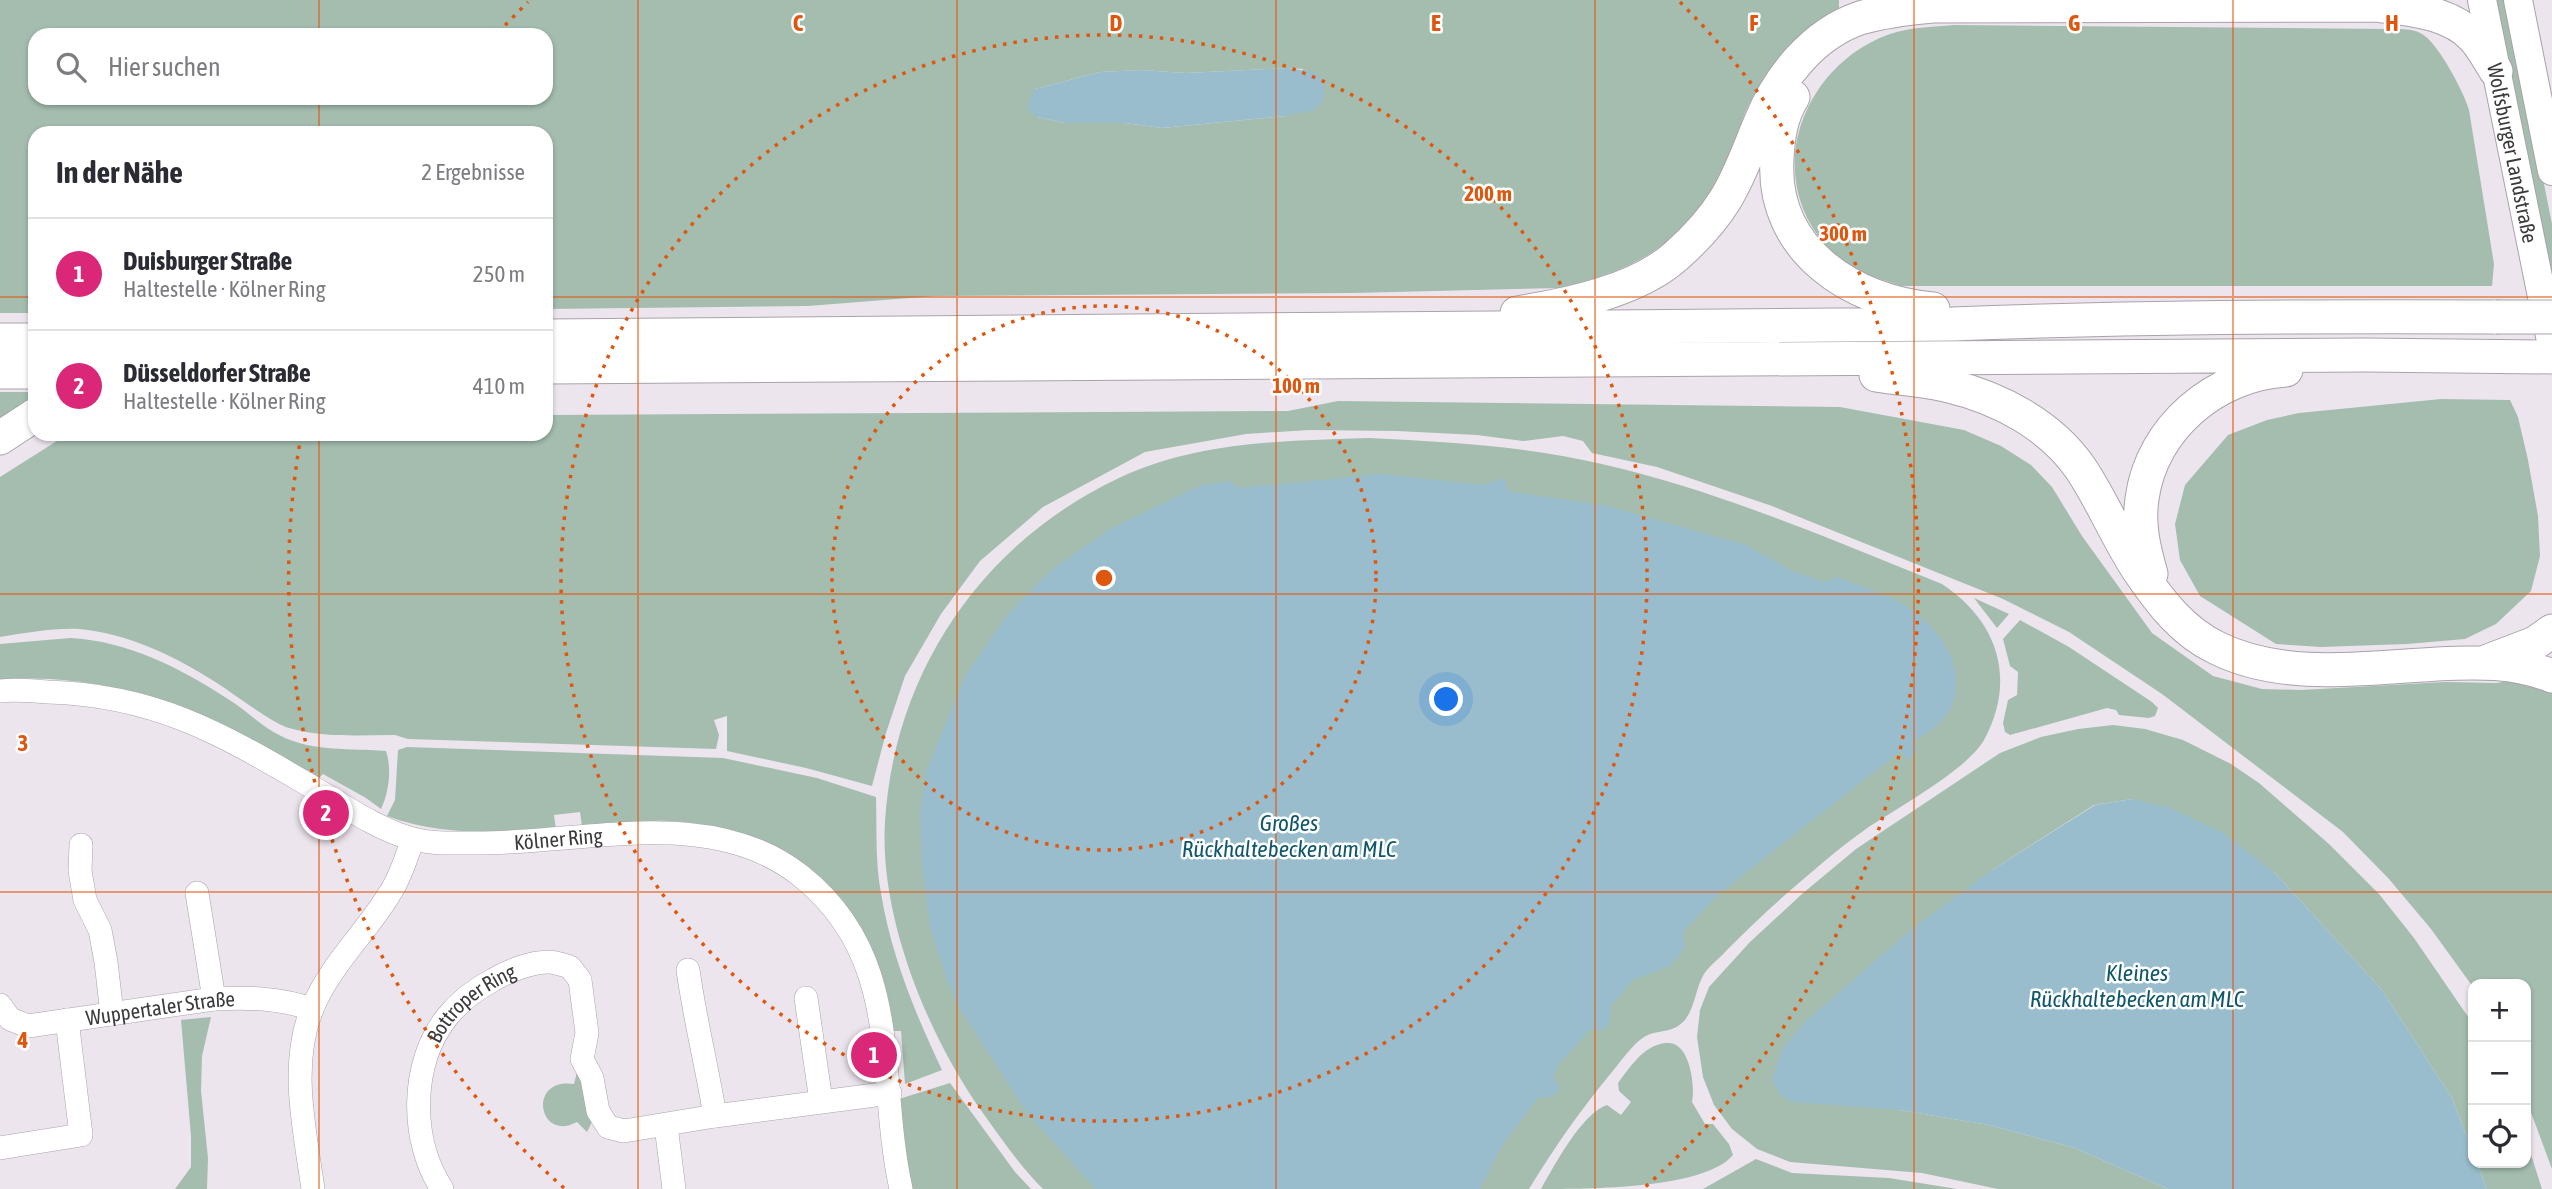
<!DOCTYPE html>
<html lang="de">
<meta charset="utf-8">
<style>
:root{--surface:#fff;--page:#f7f7f7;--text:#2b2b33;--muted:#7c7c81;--line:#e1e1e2;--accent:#db2777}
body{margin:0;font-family:"Asap Condensed",sans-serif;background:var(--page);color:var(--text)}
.controls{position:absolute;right:21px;bottom:21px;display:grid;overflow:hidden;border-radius:14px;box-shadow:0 2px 5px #0004}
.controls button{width:63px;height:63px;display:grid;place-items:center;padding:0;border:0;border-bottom:2px solid var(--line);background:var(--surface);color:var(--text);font:35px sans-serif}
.you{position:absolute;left:1447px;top:700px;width:24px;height:24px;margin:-18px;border:5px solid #fff;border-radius:50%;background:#1a73e8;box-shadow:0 0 0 10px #1a73e833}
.badge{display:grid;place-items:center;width:46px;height:46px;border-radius:50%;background:var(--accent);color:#fff;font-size:23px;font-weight:700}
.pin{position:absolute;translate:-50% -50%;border:4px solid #fff;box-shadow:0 2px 7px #0006}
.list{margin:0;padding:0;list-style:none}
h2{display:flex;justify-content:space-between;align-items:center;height:91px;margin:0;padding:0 28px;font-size:30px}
h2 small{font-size:23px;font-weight:400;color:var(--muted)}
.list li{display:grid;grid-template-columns:46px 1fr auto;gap:21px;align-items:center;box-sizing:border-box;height:112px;padding:0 28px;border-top:2px solid var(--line)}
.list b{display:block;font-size:26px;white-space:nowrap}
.list p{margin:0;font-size:23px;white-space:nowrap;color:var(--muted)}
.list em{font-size:23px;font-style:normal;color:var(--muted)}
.icon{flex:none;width:38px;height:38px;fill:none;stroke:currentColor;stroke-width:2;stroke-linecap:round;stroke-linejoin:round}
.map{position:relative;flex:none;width:2552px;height:1189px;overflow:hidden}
.search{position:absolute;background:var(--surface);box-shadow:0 2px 5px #0004;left:28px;top:28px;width:525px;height:77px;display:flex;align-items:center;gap:18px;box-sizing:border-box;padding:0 24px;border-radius:21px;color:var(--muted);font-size:26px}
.panel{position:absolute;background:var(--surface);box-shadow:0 2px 5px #0004;left:28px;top:126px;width:525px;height:315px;border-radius:21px}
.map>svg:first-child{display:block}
.green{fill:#a4bdaf;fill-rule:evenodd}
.water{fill:#99bdcc}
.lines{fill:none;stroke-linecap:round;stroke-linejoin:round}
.minor-casing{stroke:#a9a2aa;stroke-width:24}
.major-casing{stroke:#a9a2aa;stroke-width:30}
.highway-casing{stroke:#a9a2aa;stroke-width:35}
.minor{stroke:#fff;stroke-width:23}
.major{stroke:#fff;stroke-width:28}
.highway{stroke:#fff;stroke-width:33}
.highway-bridge-casing{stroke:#a9a2aa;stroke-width:35;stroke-linecap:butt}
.highway-bridge{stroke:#fff;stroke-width:33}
.grid{fill:none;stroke:#df570e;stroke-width:2;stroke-opacity:0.55}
.ring{fill:none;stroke:#df570e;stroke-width:3.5;stroke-dasharray:3.5 7}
.labels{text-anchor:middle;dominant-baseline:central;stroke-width:5;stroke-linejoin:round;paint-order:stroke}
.street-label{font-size:21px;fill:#3d3a3e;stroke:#fff}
.water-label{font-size:23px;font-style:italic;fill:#10576c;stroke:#fff}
.grid-label{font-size:23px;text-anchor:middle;font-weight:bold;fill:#df570e;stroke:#fff;stroke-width:5;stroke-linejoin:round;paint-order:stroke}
.centre{fill:#df570e;stroke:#fff;stroke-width:3.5}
.ring-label{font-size:21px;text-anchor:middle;font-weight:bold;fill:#df570e;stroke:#fff;stroke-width:5;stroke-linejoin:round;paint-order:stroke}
</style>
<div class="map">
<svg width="2552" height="1189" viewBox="0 0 2552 1189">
<rect width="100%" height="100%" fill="#ede5ee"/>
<path class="green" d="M 0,0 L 1839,0 L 1839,8 C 1796,33 1766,68 1745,113 C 1742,121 1740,130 1736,138 C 1721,178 1697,220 1661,246 C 1632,268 1594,280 1559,288 L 1354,293 L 935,296 L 808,306 L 546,309 L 546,133 L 35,133 L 35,313 L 0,313 ZM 35,35 L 546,35 L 546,98 L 35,98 ZM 1288,68 L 1303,69 L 1285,116 L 1162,128 L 1125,123 L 1065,123 L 1037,117 L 1035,89 L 1100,72 L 1141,70 L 1186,73 Z
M 2494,0 L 2507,0 L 2552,224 L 2552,290 Z
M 1954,25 L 2389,29 C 2400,29 2412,28 2422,34 C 2438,43 2464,92 2469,110 L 2494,264 L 2492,286 L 1901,286 C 1884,280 1863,275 1847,264 C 1832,255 1820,240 1811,225 C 1769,152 1813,61 1890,34 C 1910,27 1933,27 1954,25 Z
M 0,392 L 35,392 L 35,397 L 0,422 Z
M 2441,399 L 2510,400 L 2518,417 L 2528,460 L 2538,516 L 2540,556 L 2531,591 L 2496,624 L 2465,639 L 2407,644 L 2321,647 L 2276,644 L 2200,596 L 2180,560 L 2175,524 L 2185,485 L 2228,435 L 2267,420 L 2299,413 Z
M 1338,401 L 1840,407 L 1964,430 L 2001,446 L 2031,465 L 2052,487 L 2082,536 L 2152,633 L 2213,676 L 2262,689 L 2301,690 L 2445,682 L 2497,683 L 2518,679 L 2552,685 L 2552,1169 L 2526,1099 L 2526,984 L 2473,984 L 2473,987 L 2431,929 L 2389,879 L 2343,832 L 2162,694 L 2069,632 L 2003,599 L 1772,506 L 1657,467 L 1592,453 L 1583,441 L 1563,436 L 1523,441 L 1477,435 L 1397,431 L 1309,430 L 1246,434 L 1145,452 L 1043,507 L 980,561 L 941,614 L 905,676 L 886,733 L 872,786 L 806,768 L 727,751 L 727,716 L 714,720 L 719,735 L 716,749 L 408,739 L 395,735 C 360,735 322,738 289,728 C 272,723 234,694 217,683 C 177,657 127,633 79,629 C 53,628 26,633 0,637 L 0,477 L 68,434 L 546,434 L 546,415 L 1288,411 Z
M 1369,438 C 1448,442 1529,446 1606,465 C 1722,492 1832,540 1942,584 C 1998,621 2017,679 1984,740 C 1967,770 1897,808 1866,829 C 1843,845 1821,864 1800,882 C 1774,904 1750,927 1726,951 C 1719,959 1709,966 1704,974 C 1695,989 1695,1010 1683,1022 C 1671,1034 1657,1029 1644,1037 C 1632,1045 1621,1061 1612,1072 C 1581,1109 1554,1148 1529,1189 L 1043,1189 C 1021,1167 1003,1141 985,1116 C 929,1039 879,918 885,822 C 894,671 983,542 1119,478 C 1198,441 1283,441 1369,438 Z
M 1974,598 L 2009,614 L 1997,628 Z
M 2020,620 L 2069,647 L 2152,702 L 2158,708 L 2155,716 L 2149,718 L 2119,715 L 2116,710 L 2107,708 L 2010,735 L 2005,732 L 2003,723 L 2008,700 L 2017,695 L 2018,672 L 2010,666 L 2003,639 Z
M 70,638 C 128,641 180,668 228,699 C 246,710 262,727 281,736 C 312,752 352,748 386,751 C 392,769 389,792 381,809 L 366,798 L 323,774 L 318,779 C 275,754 232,725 185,708 C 130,687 59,674 0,680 L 0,644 Z
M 2113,725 L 2145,729 L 2183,740 L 2231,764 L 2259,783 L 2329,844 L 2379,894 L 2414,938 L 2473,1024 L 2473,1153 L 2452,1098 L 2382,990 L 2274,872 L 2132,799 L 2094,805 L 1992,870 L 1900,1110 L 1989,1125 L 2075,1148 L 2168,1189 L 1998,1189 L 1922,1173 L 1790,1162 L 1757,1149 L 1732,1129 L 1714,1105 L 1703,1077 L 1697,1037 L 1700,1010 L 1709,987 L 1750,942 L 1802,894 L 1856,849 L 2000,753 L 2041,737 L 2078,729 Z
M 407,747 L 723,758 L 817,778 L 876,797 C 877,829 875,861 881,893 C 891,955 915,1013 942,1070 L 905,1084 L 901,1031 L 894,1031 C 888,1001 882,971 868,943 C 828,863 756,825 668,821 C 640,820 611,824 582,826 L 580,812 L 554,815 L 556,830 C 496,832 445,837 387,816 L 395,800 L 398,750 Z
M 211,1017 L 202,1056 L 201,1091 L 208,1158 L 207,1189 L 175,1189 L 191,1167 L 191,1136 L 181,1020 Z
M 1665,1043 C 1669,1043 1673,1043 1676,1045 C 1691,1053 1695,1088 1692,1102 L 1705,1124 L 1713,1124 L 1729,1144 L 1733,1155 C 1705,1189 1587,1189 1541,1189 C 1554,1166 1582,1113 1607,1105 L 1621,1115 L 1631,1102 L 1619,1091 L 1618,1083 C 1631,1066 1643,1046 1665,1043 Z
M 577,1072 L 584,1077 L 592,1122 L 587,1132 L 577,1122 C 538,1143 527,1077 574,1084 Z
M 950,1083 L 1015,1172 L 1031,1189 L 911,1189 L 899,1099 Z
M 2526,1139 L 2542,1189 L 2487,1189 L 2477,1163 L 2526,1163 Z
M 1756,1159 L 1792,1173 L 1889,1178 L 1957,1189 L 1703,1189 Z"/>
<path class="water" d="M 1288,68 L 1315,72 L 1322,80 L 1324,89 L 1323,101 L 1314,110 L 1285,116 L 1162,128 L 1125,123 L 1065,123 L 1037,117 L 1029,111 L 1028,102 L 1035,89 L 1100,72 L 1141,70 L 1186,73 Z
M 1381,474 L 1483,485 L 1505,478 L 1508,491 L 1607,506 L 1746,545 L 1790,570 L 1823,582 L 1838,577 C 1858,586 1880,592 1899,602 C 1936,623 1971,666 1950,710 C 1942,724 1927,733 1914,742 L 1917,752 L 1906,760 L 1902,750 L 1720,893 L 1683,932 L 1685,948 L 1670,966 L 1633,980 L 1611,1006 L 1609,1023 L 1605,1030 L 1590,1030 L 1559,1064 L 1553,1077 L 1560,1088 L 1554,1096 L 1538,1098 L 1503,1144 L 1480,1189 L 1096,1189 L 1027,1113 L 960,1009 L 948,983 L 930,927 L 922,866 L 920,814 L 926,772 L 966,674 L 1007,615 L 1051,570 L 1110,529 L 1201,485 L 1230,481 L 1239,488 Z
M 2132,799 L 2170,808 L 2223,833 L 2274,872 L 2382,990 L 2452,1098 L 2473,1153 L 2473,1163 L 2477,1163 L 2487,1189 L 2168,1189 L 2075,1148 L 1989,1125 L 1900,1110 L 1792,1102 L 1780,1095 L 1772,1079 L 1783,1048 L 1805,1022 L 1912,929 L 1992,870 L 2095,805 Z"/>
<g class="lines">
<g class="minor-casing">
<g id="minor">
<path id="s1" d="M 0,691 C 16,689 32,691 48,692 C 153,695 219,732 307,784 C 340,803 376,829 413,839 C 431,844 453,843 472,843 C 578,845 710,803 801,876 C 905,959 876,1076 901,1189"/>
<path d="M 81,845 L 80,871 L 85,900 L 100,930 L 106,962 L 112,1014"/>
<path d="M 197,893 L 214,999"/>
<path d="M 688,970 C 695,1020 707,1067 715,1116"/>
<path d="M 806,998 L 821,1101"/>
<path id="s2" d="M 0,1005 L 10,1019 L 28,1026 L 214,999 C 248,997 279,998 312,1009"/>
<path d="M 666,1126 L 674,1189"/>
<path d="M 0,1148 L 81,1135 L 67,1020"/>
<path d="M 313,1189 C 305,1131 289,1065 312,1009 C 330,965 366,933 390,893 C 401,877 406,857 413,839"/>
<path id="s3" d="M 442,1189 C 410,1140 410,1064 447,1017 C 459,1002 476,989 493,980 C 508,971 531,962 549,962 C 555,962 563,965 570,967 L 580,980 L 587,1033 L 582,1059 L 592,1078 L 598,1111 L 608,1127 L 624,1131 L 715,1116 L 890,1093"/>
</g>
</g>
<g class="major-casing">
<g id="major">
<path id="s4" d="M 2482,0 L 2552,346"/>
<path d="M 2518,0 L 2552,171"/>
</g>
</g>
<g class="highway-casing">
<path id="highway" d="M 1793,97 C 1781,116 1778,137 1777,159 C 1771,250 1852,302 1933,309
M 1517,313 C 1567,305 1637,291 1676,256 C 1694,240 1712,221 1725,200 C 1740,176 1749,149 1760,123 C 1778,78 1813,34 1860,18 C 1884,11 1909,8 1933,6 L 2376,5 C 2410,10 2449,11 2474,38 C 2483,48 2489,60 2496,71
M 546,336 L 1953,324 C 2134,317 2315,316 2496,317
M 0,340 L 35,340
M 546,367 L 2366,355 L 2552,357
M 0,372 L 35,372
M 1876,375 C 1900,379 1926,380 1949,386 C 2000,398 2052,426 2081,469 C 2103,502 2117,538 2139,571 C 2160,602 2183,632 2217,648 C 2284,681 2365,668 2437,664 C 2476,662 2515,661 2552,676
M 0,438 L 35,415
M 2151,574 C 2144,549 2138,525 2142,499 C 2151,428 2216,374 2286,370
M 2488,661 L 2535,643 L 2552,631"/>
</g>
<use href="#minor" class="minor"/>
<use href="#major" class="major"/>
<use href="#highway" class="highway"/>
<g class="highway-bridge-casing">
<path id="highway-bridge" d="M 2496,317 L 2552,317"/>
</g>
<use href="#highway-bridge" class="highway-bridge"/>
</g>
<path class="grid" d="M 319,0 L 319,35M 638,0 L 638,1189M 957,0 L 957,1189M 1276,0 L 1276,1189M 1595,0 L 1595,1189M 1914,0 L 1914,1189M 2233,0 L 2233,1189M 319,98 L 319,133M 0,297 L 35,297M 546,297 L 2552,297M 319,434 L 319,1189M 0,594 L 2552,594M 0,892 L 2552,892"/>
<g class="ring">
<circle cx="1104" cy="578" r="272"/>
<circle cx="1104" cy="578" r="543"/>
<path d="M564 1188A815 815 0 0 1 301 436M498 33A815 815 0 0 1 528 2M1680 2A815 815 0 0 1 1644 1188"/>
</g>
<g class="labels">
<g class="street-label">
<text stroke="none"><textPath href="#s4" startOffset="156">Wolfsburger Landstraße</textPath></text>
<text stroke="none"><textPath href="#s1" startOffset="592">Kölner Ring</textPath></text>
<text stroke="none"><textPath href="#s2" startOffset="170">Wuppertaler Straße</textPath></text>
<text stroke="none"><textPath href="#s3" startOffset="210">Bottroper Ring</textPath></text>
</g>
<g class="water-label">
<text x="1289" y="823">Großes<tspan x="1289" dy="26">Rückhaltebecken am MLC</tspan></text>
<text x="2137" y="973">Kleines<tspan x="2137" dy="26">Rückhaltebecken am MLC</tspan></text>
</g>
</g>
<g class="grid-label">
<text x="798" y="31">C</text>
<text x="1116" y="31">D</text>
<text x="1436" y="31">E</text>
<text x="1754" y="31">F</text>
<text x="2074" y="31">G</text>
<text x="2392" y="31">H</text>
<text x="23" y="751">3</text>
<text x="23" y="1048">4</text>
</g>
<circle cx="1104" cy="578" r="10" class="centre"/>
<g class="ring-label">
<text x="1488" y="201">200 m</text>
<text x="1843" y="241">300 m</text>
<text x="1296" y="393">100 m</text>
</g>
</svg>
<div class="controls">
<button>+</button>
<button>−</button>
<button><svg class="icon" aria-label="locate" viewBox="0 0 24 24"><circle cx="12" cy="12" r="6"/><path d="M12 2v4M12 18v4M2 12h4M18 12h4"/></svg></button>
</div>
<div class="you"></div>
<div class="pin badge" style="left:874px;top:1055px">1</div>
<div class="pin badge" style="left:326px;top:813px">2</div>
<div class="search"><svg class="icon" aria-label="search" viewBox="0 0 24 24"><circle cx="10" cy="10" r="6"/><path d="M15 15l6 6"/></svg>Hier suchen</div>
<section class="panel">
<h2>In der Nähe<small>2 Ergebnisse</small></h2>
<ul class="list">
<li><span class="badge">1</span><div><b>Duisburger Straße</b><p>Haltestelle · Kölner Ring</p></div><em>250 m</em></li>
<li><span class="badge">2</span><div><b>Düsseldorfer Straße</b><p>Haltestelle · Kölner Ring</p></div><em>410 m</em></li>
</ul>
</section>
</div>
